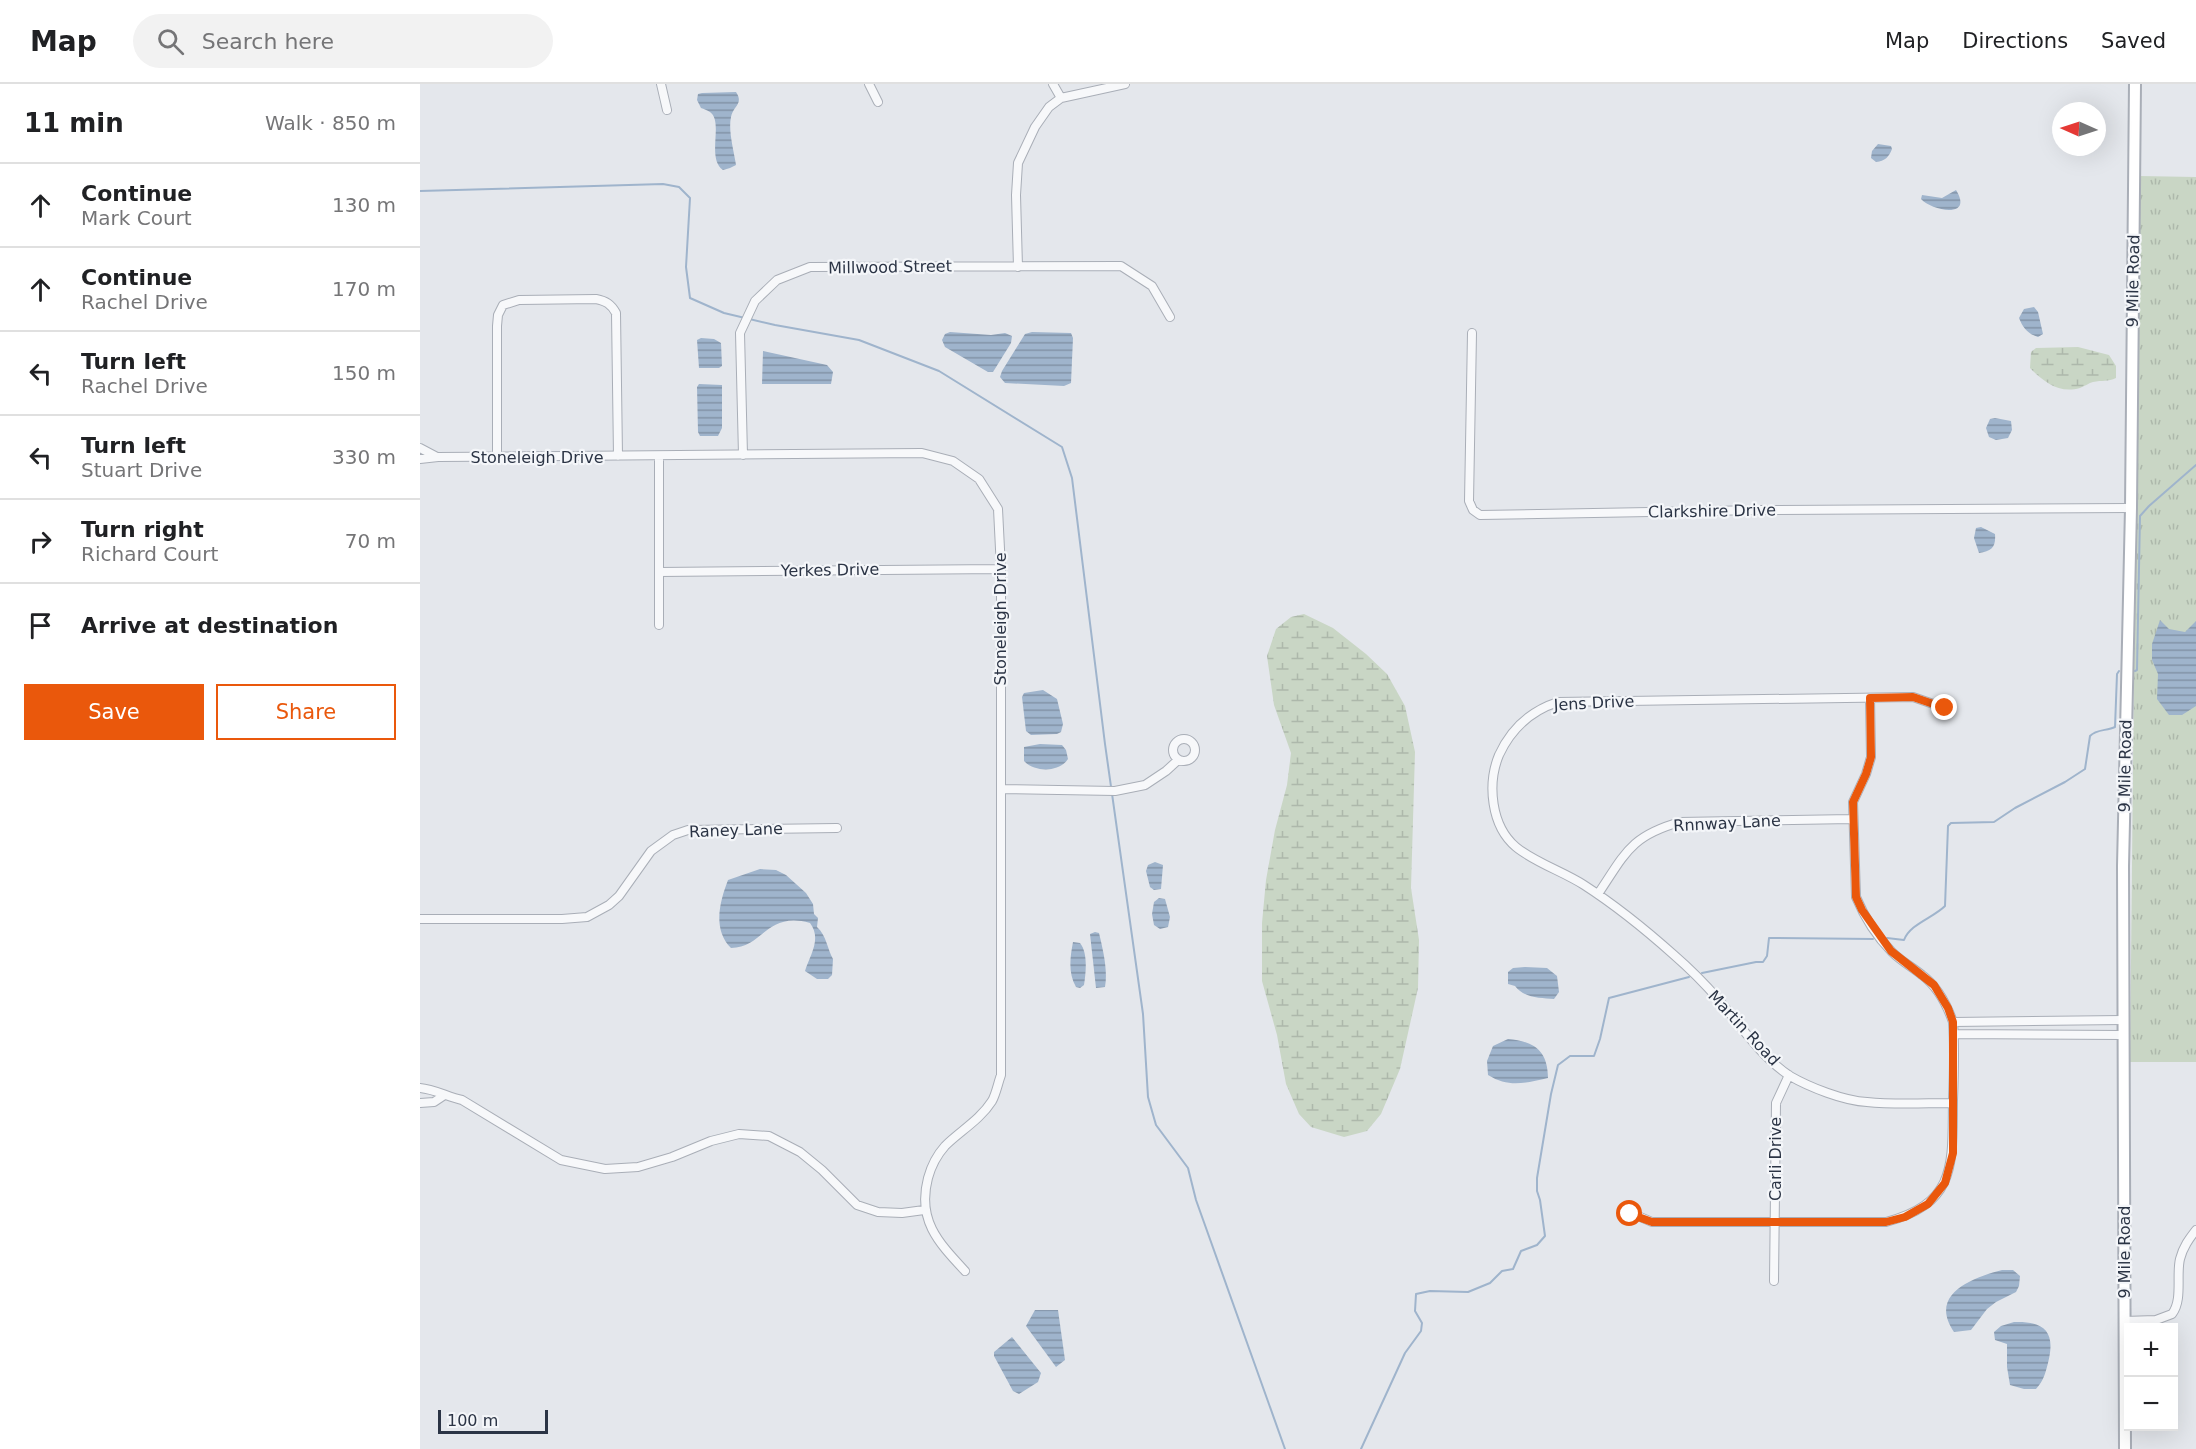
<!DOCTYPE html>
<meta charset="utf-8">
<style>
:root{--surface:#fff;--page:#f2f2f2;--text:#202124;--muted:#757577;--line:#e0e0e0;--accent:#ea580c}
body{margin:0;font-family:"DejaVu Sans",sans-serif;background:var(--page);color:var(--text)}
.controls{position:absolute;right:18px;bottom:18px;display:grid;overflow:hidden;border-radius:0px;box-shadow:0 6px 24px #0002}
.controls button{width:54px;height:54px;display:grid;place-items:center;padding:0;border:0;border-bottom:2px solid var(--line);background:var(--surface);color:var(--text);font:30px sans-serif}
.compass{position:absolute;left:1632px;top:18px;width:54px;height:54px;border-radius:50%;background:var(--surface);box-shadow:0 6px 24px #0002;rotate:273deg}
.scale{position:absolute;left:18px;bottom:15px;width:110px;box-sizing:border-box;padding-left:6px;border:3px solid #2b3445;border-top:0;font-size:16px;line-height:21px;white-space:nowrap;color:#2b3445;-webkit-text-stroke:4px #f4f6f9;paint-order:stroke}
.stop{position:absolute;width:18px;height:18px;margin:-14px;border:4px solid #ea580c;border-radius:50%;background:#fff}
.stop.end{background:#ea580c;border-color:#fff;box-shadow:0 2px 6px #0008}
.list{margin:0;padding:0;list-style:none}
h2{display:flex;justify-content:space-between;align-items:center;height:78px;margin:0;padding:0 24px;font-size:26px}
h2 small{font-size:20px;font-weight:400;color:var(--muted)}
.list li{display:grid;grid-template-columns:39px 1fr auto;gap:18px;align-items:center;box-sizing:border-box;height:84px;padding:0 24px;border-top:2px solid var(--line)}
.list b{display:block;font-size:22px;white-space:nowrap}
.list p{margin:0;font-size:20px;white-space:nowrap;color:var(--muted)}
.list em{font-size:20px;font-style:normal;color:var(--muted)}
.actions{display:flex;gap:12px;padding:18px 24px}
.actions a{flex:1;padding:14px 0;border:2px solid var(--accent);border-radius:0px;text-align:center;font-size:21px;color:var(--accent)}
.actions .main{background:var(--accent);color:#fff}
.icon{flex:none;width:33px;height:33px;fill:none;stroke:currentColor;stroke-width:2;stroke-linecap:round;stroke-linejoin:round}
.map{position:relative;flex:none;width:1776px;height:1365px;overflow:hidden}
header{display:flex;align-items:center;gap:36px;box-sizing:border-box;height:84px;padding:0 30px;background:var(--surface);border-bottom:2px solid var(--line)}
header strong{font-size:28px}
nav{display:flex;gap:33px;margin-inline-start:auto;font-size:21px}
.search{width:420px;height:54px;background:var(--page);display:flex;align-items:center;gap:15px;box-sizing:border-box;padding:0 21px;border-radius:33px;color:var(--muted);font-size:22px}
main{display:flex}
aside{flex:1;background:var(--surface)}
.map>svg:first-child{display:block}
.grass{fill:url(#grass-tufts)}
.wetland{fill:url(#wetland-marsh)}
.water{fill:url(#water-rules)}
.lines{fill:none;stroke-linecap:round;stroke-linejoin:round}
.stream{stroke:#9fb4cc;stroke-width:2}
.street-casing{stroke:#a9aeb7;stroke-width:10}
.secondary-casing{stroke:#a9aeb7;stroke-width:14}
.street{stroke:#f7f8fa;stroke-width:8}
.secondary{stroke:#fff;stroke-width:10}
.route{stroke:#ea580c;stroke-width:8}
.labels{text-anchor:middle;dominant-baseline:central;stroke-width:4.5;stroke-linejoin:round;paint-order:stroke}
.street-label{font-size:16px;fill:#2b3445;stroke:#f4f6f9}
</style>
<header>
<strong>Map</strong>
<div class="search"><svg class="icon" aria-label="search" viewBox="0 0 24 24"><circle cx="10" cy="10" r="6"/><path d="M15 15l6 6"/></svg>Search here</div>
<nav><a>Map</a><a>Directions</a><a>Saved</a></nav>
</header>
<main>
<aside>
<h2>11 min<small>Walk · 850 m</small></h2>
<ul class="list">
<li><svg class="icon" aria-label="ahead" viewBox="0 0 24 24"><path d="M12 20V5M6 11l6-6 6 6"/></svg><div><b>Continue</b><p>Mark Court</p></div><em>130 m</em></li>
<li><svg class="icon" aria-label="ahead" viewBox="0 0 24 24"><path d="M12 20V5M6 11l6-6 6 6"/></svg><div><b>Continue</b><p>Rachel Drive</p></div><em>170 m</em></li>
<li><svg class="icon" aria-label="left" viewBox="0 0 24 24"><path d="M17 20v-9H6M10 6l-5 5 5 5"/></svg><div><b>Turn left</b><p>Rachel Drive</p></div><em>150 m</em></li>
<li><svg class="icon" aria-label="left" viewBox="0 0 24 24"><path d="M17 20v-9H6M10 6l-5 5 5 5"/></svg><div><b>Turn left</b><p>Stuart Drive</p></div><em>330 m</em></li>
<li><svg class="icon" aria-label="right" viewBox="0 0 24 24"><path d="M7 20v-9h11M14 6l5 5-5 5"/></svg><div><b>Turn right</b><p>Richard Court</p></div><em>70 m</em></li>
<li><svg class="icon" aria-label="arrive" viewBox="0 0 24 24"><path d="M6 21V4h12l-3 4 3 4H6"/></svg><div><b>Arrive at destination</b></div></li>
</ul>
<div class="actions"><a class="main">Save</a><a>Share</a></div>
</aside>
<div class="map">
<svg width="1776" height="1365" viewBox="0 0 1776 1365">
<defs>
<pattern id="grass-tufts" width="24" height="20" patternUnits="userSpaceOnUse" patternTransform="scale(1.5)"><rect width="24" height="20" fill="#c9d6c5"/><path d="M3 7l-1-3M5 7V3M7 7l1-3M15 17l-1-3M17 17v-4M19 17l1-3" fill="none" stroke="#adb8ab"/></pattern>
<pattern id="wetland-marsh" width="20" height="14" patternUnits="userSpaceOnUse" patternTransform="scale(1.5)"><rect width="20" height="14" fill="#c9d6c5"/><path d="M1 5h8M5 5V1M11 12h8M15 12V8" fill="none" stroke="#adb8ab"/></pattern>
<pattern id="water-rules" width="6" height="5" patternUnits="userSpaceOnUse" patternTransform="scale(1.5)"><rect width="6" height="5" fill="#9fb4cc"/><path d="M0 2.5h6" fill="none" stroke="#8293a7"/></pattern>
</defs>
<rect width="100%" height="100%" fill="#e4e7ec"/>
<path class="grass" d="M 1719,92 L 1776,93 L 1776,978 L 1710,978 Z"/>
<path class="wetland" d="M 1658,263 L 1689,271 L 1696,282 L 1696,294 C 1688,298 1682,296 1673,298 C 1669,299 1665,302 1660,304 C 1639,310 1624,298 1610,284 L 1611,268 L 1616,264 Z
M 884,530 L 913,544 L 946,570 L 967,590 L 985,622 L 995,668 L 991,804 L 999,856 L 998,904 L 980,985 L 961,1030 L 947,1047 L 924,1053 L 891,1043 L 879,1030 L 866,1000 L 857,951 L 842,897 L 842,839 L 846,796 L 855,746 L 867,701 L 871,669 L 854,621 L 847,572 L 856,545 L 871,533 Z"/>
<path class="water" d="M 316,8 C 324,20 313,22 311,33 C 308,47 314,67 316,81 L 310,84 L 303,86 C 286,74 304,38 290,28 C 287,26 284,25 281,24 L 277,16 L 278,10 L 282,9 Z
M 1458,60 L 1471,62 L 1472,65 C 1469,73 1465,77 1456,78 L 1451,74 L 1452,67 Z
M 1536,106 C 1554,135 1512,127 1501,115 L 1502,111 L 1522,114 Z
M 1614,223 L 1618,228 L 1623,250 L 1618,253 C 1608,250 1603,244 1599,234 L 1604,225 Z
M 530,248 L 571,251 L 585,249 L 592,252 L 591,259 L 573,288 L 568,288 L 525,263 L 522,256 L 525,250 Z
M 612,248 L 651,249 L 653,254 L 651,299 L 644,302 L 585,299 L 580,293 L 582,287 L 605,250 Z
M 281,254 L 294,255 L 301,259 L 302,282 L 299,284 L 279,284 L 277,256 Z
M 343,267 L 407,281 L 413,288 L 411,300 L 342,300 Z
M 279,300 L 302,301 L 302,344 L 298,352 L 280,352 L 278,348 L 277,303 Z
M 1575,334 L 1591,337 L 1592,346 L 1588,354 L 1576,356 L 1569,353 L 1566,344 L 1570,335 Z
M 1561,443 L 1575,450 C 1576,463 1572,467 1559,469 L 1554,454 L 1556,444 Z
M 1740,536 L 1749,545 L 1765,548 L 1776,537 L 1776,622 L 1762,631 L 1749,631 L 1737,615 L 1738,590 L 1732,576 L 1732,560 Z
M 623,606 L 637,615 L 643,640 L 641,648 L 637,650 L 611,651 L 606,647 L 602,613 L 604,609 Z
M 620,660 L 642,661 L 646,666 L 648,675 C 639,689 614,688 604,677 L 604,663 Z
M 735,778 L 743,781 L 741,805 L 734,806 L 730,803 L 726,787 L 728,781 Z
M 340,785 L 356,786 L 366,791 L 386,809 L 393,820 L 394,830 L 398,834 L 397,843 C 407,852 407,865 413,875 L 412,891 L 408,895 L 397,895 L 385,887 C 390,871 402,855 390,839 C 346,827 343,864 311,864 C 292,845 300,817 308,796 Z
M 739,814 L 745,815 L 750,833 L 748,843 L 740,845 L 734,841 L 732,830 L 734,818 Z
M 675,848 L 679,849 C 683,866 688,886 685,903 L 676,904 L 670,850 Z
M 653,858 L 660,859 C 668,869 666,888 664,901 L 660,904 L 656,903 C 648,889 650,874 653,858 Z
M 1105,883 L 1127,884 L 1137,892 L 1139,908 L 1134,915 C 1120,914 1104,914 1095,902 L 1088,900 L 1088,888 L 1093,884 Z
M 1088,955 C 1113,957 1128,966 1128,994 C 1105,999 1089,1004 1068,991 L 1067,977 L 1073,962 Z
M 1582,1186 L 1593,1186 L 1600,1192 L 1599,1202 L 1596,1208 L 1576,1218 L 1567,1225 L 1551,1246 L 1534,1248 C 1508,1210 1552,1194 1582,1186 Z
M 615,1226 L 638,1226 L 645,1276 L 636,1283 L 606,1242 Z
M 1594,1238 C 1625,1237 1636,1248 1628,1279 C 1625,1290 1624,1296 1616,1305 L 1604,1305 L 1590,1301 L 1587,1283 L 1587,1260 L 1575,1256 L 1574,1248 L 1581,1242 Z
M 592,1253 L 621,1289 L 618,1298 L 599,1310 L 593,1307 L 574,1272 L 574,1268 Z"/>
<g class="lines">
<path class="stream" d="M 0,107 L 243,100 L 259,103 L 270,114 L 266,183 L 270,214 L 304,229 L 355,241 L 439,256 L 519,287 L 642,363 L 652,394 L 685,660 L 723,930 L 728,1013 L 736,1041 L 768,1084 L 776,1116 L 865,1365
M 1715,587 L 1717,586 L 1720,432 L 1729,422 L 1776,381
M 1467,854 L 1484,856 C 1490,840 1513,834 1525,822 L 1528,742 L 1531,739 L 1574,738 L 1595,724 L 1645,698 L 1665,685 L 1670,652 C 1676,645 1687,647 1695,643 L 1697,590 L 1699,587
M 1282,889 L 1336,878 L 1343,878 L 1347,872 L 1349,854 L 1453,855
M 941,1365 L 985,1269 L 1001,1247 L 1002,1239 L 995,1227 L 996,1210 L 1010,1207 L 1048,1208 L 1070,1199 L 1082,1187 L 1093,1185 L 1101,1167 L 1117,1161 L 1125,1152 L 1120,1116 L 1117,1107 L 1117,1094 L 1131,1010 L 1138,981 L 1150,972 L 1174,972 L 1180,955 L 1189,914 L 1269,893"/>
<g class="street-casing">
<path id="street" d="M 241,0 L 247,26
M 449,0 L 458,18
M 633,0 L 641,14
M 598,183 L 596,111 L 598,79 L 615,43 L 629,23 L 641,14 L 705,0
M 1052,249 L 1049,417 L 1053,426 L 1060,431 L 1342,426 L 1711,424
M 0,364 L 17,373
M 323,371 L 320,249 L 335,217 L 357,196 L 390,183 L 701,182 L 732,202 L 750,233
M 77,373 L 77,242 L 78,231 L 83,221 L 99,216 L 176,215 C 186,217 191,220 196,229 L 198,372
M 0,375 L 18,373 L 502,369 L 533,377 L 559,395 L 578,425 L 581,485 L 581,991 C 578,999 576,1010 572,1017 C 560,1036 540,1047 525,1062 C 517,1071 511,1083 508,1094 C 497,1136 518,1158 545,1187
M 239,488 L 581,485
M 239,541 L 239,373
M 1525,624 L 1493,613 L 1138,618 C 1110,627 1091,645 1079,671 C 1067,700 1071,742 1096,763 C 1114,778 1144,788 1164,801 C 1195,821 1226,846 1254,871 C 1269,884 1285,900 1299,916 C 1320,941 1342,974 1370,992 C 1389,1003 1424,1017 1447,1018 C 1475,1021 1505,1019 1533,1019
M753 666a11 11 0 1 1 22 0a11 11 0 1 1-22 0Z
M 581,705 L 695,707 L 725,701 L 746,687 L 758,676
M 1178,810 C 1205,770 1210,752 1260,738 L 1432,735
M 0,835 L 142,835 L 167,833 L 189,821 L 199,812 L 231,767 L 253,751 L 268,746 L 417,744
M 1533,938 L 1703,936
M 1534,950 L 1703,951
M 0,1004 C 14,1005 28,1013 42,1016 L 141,1076 L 185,1085 L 218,1083 L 252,1073 L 291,1057 L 319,1050 L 349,1052 L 380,1068 L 402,1086 L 437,1121 L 458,1128 L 482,1129 L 504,1126
M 0,1019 L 14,1018 L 23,1012
M 1211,1129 L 1232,1138 L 1466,1138 C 1538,1119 1532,1079 1533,1016 C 1534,990 1535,964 1533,938 C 1527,921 1517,902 1502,891 C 1492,883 1481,877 1472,868 C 1457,853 1444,832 1436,813 L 1433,718 L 1446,690 L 1451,673 L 1450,614
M 1354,1197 L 1356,1019 L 1369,991
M 1704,1237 L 1736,1236 L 1752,1230 C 1763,1216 1756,1191 1760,1175 C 1763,1163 1769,1155 1776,1146"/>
</g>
<g class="secondary-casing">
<path id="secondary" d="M 1705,1365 L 1703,782 L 1711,424 L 1715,0"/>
</g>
<use href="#street" class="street"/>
<use href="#secondary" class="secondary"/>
</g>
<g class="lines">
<path class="route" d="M 1210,1130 L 1232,1138 L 1466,1138 L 1485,1133 L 1508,1120 L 1525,1099 L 1533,1069 L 1533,938 L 1528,924 L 1514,901 L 1471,867 L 1442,826 L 1436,813 L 1433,718 L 1446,690 L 1451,673 L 1450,614 L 1493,613 L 1525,624"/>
</g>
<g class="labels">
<g class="street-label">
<text transform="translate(470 183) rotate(-1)">Millwood Street</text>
<text transform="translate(1713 197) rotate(-89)">9 Mile Road</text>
<text x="117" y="373">Stoneleigh Drive</text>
<text transform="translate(1292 427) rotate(-1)">Clarkshire Drive</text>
<text transform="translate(410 486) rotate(-1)">Yerkes Drive</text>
<text transform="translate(580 535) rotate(-90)">Stoneleigh Drive</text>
<text transform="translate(1174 619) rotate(-3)">Jens Drive</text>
<text transform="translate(1705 682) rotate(-89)">9 Mile Road</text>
<text transform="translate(1307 739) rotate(-3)">Rnnway Lane</text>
<text transform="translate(316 746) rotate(-2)">Raney Lane</text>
<text transform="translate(1324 944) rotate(47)">Martin Road</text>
<text transform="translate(1355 1075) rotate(-90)">Carli Drive</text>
<text transform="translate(1704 1168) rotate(-90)">9 Mile Road</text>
</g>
</g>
</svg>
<div class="controls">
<button>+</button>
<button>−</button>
</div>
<svg class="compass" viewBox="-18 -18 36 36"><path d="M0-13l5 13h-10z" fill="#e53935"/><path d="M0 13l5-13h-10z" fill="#757577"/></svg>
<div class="scale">100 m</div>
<div class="stop" style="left:1210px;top:1130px"></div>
<div class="stop end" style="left:1525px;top:624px"></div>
</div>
</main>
